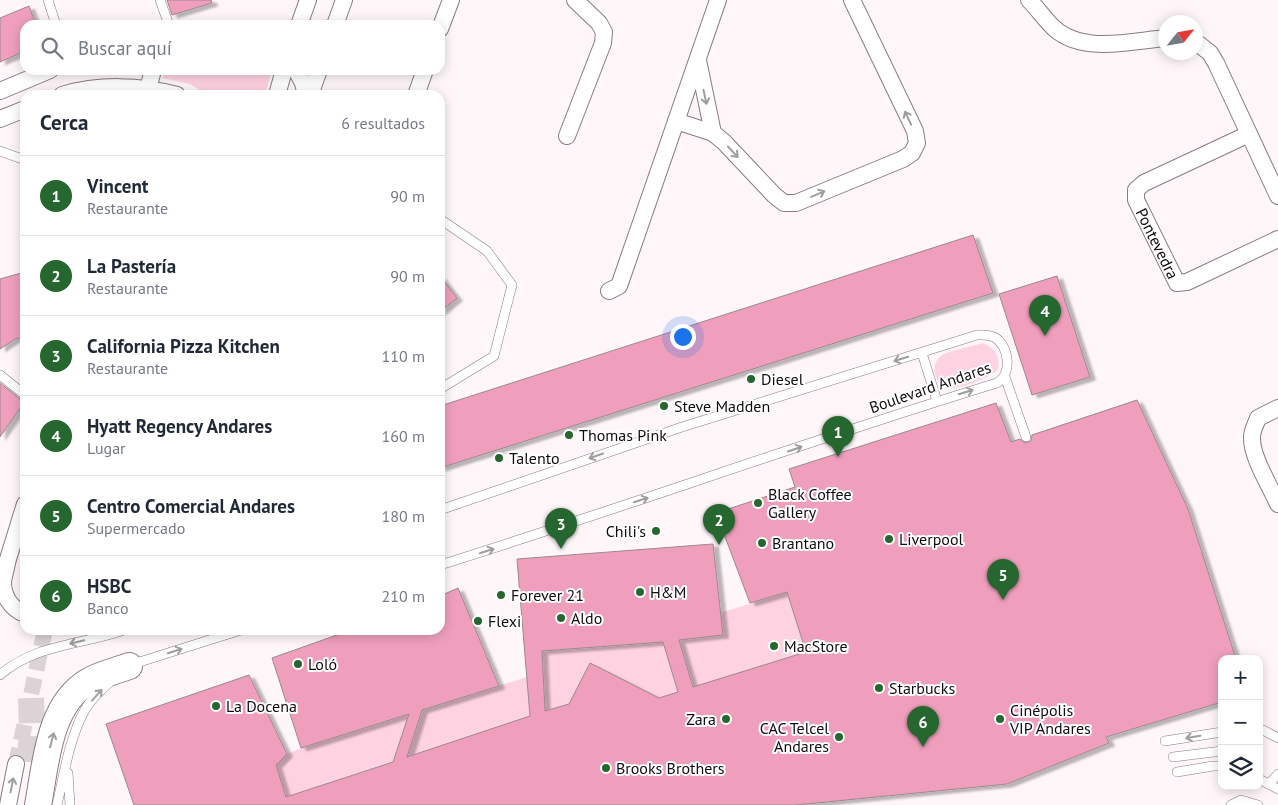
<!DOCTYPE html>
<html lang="es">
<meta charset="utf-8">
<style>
:root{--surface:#fff;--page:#f6f6f7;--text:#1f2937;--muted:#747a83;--line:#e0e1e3;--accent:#26662f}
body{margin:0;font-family:"PT Sans",sans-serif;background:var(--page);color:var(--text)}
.controls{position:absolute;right:15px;bottom:15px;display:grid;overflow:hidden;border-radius:10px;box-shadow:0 2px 12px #0003}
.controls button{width:45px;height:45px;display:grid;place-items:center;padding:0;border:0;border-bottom:1px solid var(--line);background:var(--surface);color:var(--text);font:25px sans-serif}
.compass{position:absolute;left:1158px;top:15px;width:45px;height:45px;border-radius:50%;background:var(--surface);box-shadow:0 2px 12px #0003;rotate:59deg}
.you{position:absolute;left:682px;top:336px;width:18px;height:18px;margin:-12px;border:4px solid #fff;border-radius:50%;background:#1a73e8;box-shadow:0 0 0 8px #1a73e833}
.badge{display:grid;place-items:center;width:32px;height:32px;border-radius:50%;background:var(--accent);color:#fff;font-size:16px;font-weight:700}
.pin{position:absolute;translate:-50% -41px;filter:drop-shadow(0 1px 2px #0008)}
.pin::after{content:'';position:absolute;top:26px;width:18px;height:15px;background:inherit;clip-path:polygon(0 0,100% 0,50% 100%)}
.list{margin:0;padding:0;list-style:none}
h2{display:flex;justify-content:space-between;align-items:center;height:65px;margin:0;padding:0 20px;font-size:21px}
h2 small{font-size:16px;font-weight:400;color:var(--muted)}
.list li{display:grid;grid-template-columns:32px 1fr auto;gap:15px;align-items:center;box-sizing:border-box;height:80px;padding:0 20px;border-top:1px solid var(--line)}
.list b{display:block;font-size:19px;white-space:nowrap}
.list p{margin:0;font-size:16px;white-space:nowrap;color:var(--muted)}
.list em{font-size:16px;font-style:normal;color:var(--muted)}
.icon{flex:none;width:28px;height:28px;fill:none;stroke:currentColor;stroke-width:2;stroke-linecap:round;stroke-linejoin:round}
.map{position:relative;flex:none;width:1278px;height:805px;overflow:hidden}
.search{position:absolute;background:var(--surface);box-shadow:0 2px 12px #0003;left:20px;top:20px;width:425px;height:55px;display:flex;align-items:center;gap:12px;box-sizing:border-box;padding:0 18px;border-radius:15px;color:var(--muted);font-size:19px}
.panel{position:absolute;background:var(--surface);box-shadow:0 2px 12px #0003;left:20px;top:90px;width:425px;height:545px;border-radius:15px}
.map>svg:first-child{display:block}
.green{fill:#ffd2e1}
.building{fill:#ef9fbc;stroke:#9a888e;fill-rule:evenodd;filter:url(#shadow)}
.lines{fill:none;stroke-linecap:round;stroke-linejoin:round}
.minor-tunnel{stroke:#dbd3d6;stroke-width:16;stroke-dasharray:16 8;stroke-linecap:butt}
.primary-tunnel{stroke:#dbd3d6;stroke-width:26;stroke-dasharray:26 13;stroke-linecap:butt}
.service-casing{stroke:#8c7a80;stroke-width:10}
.minor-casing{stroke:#8c7a80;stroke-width:18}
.primary-casing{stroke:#8c7a80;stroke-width:28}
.service{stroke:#fff;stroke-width:9}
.minor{stroke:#fff;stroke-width:16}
.primary{stroke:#fff;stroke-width:26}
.oneway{stroke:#a09d9e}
.poi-dot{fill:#26662f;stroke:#fff;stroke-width:2}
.labels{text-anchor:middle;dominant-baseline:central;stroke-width:4;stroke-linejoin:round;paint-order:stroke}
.street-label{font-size:16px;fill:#110b0d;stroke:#fff}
.poi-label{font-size:16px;fill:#110b0d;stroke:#fff;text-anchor:start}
</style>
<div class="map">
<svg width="1278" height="805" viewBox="0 0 1278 805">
<defs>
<filter id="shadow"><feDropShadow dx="5.5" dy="3" stdDeviation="1" flood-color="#0004"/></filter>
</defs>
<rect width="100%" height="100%" fill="#fff6f9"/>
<path class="green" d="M 169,70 L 272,70 L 265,95 L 208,95 L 190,84 L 162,78 Z
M 983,343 C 996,349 1000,356 998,370 C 990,377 963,388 952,388 C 935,388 928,365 942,355 C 948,351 974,346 983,343 Z
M 787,592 L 806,652 L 565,728 L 545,711 L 286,797 L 275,765 L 287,754 L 301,748 L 543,672 L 542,651 L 663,642 L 722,635 L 720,613 Z"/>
<path class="building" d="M 167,0 L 211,0 L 212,3 L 172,15 Z
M 29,6 L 36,25 L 25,25 L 25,51 L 0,62 L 0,18 Z
M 973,235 L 993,293 L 440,468 L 440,406 Z
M 25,272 L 25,337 L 15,339 L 0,349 L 0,279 Z
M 440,276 L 457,298 L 440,312 Z
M 1057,276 L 1090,377 L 1032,395 L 999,294 Z
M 0,383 L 21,400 L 25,401 L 0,437 Z
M 1137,400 L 1188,509 L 1236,659 L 1222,659 L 1222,702 L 1106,737 L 1109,743 L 1007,784 L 796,805 L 134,805 L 106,724 L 249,675 L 287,754 L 276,765 L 286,797 L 393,762 L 409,714 L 301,748 L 272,658 L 351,630 L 440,630 L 440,596 L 458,588 L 499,686 L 422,710 L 407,757 L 530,716 L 517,559 L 713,544 L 723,635 L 679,640 L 693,687 L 806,652 L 787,592 L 750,603 L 716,513 L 795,487 L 789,469 L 996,403 L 1011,442 L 1020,439 L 1025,443 L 1031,441 L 1032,435 ZM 663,642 L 678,692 L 659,698 L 590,663 L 569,704 L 545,711 L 542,651 Z"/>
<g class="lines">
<path class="minor-tunnel" d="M 16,764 L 45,630"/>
<path class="primary-tunnel" d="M 30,762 L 32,728 L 31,698"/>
<g class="service-casing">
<path id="service" d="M 48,0 L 56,25
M 160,0 L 169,25
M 0,151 L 25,160
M 440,219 L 487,251 L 512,285 L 494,356 L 440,389
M 922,353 L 937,401
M 0,375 L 25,395
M 1005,377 L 1026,437
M 440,510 L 682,427 L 977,335 C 983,335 988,334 994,337 C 1009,345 1013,374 997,383 C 810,440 626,507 440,565
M 130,665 L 241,630
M 0,675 C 35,644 82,645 124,630
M 1259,729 L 1263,730 L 1278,738
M 1165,741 L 1222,732
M 1173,757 L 1222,751
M 1177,772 L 1213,766 L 1222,766
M 68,773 L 70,805
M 1259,779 L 1278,789
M 1269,784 L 1278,774
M 57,805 C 64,774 70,735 86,708 C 92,698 102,689 110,682
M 1231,805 L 1241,800 L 1258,805"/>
</g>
<g class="minor-casing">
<g id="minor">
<path d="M 1029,0 C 1038,9 1046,21 1055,29 C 1084,54 1132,41 1166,38"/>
<path d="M 299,25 L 308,0"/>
<path d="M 335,25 L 344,0"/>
<path d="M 440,29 L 451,0"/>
<path d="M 1196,42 L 1210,53 L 1216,63 L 1278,196"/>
<path d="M 698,60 L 713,133"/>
<path d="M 296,70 L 303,83 L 306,95"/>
<path d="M 148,89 L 153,70"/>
<path d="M 0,91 L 50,70"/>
<path d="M 62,95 C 98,84 141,85 177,95"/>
<path d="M 277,95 L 284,70"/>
<path d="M 310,95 L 319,70"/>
<path d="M 416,95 L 425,70"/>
<path d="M 0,119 L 25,109"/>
<path d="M 676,121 L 713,133 L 724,142 L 774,195 L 784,203 L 796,203 L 903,159 L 912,153 L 917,143 L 915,131 L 852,0"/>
<path id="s1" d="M 1249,134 L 1144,183 L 1136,190 L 1136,200 L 1177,283 L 1187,282 L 1278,239"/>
<path d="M 567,136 L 603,43 L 604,32 L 599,23 L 575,0"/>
<path d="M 609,291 L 619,286 L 718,0"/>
<path d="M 1278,408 L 1258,418 C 1256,424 1252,430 1252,437 C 1251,456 1270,486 1278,504"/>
<path d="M 3,582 C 3,596 11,609 25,614"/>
<path d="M 0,594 L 8,559 L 25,504"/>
<path d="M 8,805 L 16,764"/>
</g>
</g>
<g class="primary-casing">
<path id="primary" d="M 38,805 C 46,764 48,705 89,681 C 101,674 116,671 129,666"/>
</g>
<use href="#service" class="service"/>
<use href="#minor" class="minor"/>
<use href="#primary" class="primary"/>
</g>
<defs><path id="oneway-shaft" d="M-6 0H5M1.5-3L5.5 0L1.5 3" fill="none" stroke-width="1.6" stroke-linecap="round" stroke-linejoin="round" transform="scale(1.25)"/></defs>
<g class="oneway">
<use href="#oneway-shaft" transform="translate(705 97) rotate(78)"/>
<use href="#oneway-shaft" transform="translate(908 118) rotate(-115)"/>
<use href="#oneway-shaft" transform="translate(733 152) rotate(47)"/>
<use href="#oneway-shaft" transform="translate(818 194) rotate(-23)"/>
<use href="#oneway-shaft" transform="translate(901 359) rotate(163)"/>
<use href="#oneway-shaft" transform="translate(966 392) rotate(-17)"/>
<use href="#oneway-shaft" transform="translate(795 449) rotate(-19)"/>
<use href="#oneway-shaft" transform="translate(596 456) rotate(161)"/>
<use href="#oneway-shaft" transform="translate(641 500) rotate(-18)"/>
<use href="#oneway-shaft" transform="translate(487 551) rotate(-18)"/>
<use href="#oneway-shaft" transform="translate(77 642) rotate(167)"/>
<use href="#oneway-shaft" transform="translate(175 651) rotate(-18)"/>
<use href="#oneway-shaft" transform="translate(97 695) rotate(-48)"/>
<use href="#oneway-shaft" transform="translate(1193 737) rotate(171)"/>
<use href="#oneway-shaft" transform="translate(52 740) rotate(-75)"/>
<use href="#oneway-shaft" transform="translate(12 785) rotate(-79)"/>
</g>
<g class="poi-dot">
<circle cx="751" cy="379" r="5"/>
<circle cx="664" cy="406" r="5"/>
<circle cx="569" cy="435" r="5"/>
<circle cx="499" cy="458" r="5"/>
<circle cx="758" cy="503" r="5"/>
<circle cx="656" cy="531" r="5"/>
<circle cx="889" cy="539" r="5"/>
<circle cx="762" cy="543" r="5"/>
<circle cx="640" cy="592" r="5"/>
<circle cx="501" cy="595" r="5"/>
<circle cx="561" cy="618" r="5"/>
<circle cx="478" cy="621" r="5"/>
<circle cx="774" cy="646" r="5"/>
<circle cx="298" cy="664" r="5"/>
<circle cx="879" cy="688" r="5"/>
<circle cx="216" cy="706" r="5"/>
<circle cx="726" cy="719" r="5"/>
<circle cx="1000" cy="719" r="5"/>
<circle cx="839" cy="737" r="5"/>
<circle cx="606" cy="768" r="5"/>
</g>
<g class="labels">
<g class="street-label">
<text stroke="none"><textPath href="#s1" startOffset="185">Pontevedra</textPath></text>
<text transform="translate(930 387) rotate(-19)">Boulevard Andares</text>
</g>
<g class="poi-label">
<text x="761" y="379">Diesel</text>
<text x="674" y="406">Steve Madden</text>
<text x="579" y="435">Thomas Pink</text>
<text x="509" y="458">Talento</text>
<text x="768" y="494">Black Coffee<tspan x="768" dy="18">Gallery</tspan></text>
<text x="646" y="531" text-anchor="end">Chili's</text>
<text x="899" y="539">Liverpool</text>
<text x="772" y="543">Brantano</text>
<text x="650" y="592">H&amp;M</text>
<text x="511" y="595">Forever 21</text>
<text x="571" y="618">Aldo</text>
<text x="488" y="621">Flexi</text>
<text x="784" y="646">MacStore</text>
<text x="308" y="664">Loló</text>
<text x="889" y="688">Starbucks</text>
<text x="226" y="706">La Docena</text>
<text x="1010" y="710">Cinépolis<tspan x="1010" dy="18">VIP Andares</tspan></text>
<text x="716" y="719" text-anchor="end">Zara</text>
<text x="829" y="728" text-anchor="end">CAC Telcel<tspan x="829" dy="18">Andares</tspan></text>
<text x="616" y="768">Brooks Brothers</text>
</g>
</g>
</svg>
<div class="controls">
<button>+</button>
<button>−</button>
<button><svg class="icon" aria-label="layers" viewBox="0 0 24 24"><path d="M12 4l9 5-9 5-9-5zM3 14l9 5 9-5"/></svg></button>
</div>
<svg class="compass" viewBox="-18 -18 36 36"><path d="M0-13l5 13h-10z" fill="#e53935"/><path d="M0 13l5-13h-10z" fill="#747a83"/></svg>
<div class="you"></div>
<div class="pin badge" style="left:838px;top:457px">1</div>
<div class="pin badge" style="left:719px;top:545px">2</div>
<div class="pin badge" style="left:561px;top:549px">3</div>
<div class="pin badge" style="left:1045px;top:336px">4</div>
<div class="pin badge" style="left:1003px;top:600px">5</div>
<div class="pin badge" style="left:923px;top:747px">6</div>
<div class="search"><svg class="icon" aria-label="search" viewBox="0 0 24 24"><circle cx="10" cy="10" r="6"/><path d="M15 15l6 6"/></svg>Buscar aquí</div>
<section class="panel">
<h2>Cerca<small>6 resultados</small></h2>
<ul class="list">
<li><span class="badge">1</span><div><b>Vincent</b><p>Restaurante</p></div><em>90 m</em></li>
<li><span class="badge">2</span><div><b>La Pastería</b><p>Restaurante</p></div><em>90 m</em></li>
<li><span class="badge">3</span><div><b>California Pizza Kitchen</b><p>Restaurante</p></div><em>110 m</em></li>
<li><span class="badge">4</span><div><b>Hyatt Regency Andares</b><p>Lugar</p></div><em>160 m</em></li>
<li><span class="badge">5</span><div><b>Centro Comercial Andares</b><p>Supermercado</p></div><em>180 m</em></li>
<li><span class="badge">6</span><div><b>HSBC</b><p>Banco</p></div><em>210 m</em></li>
</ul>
</section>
</div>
